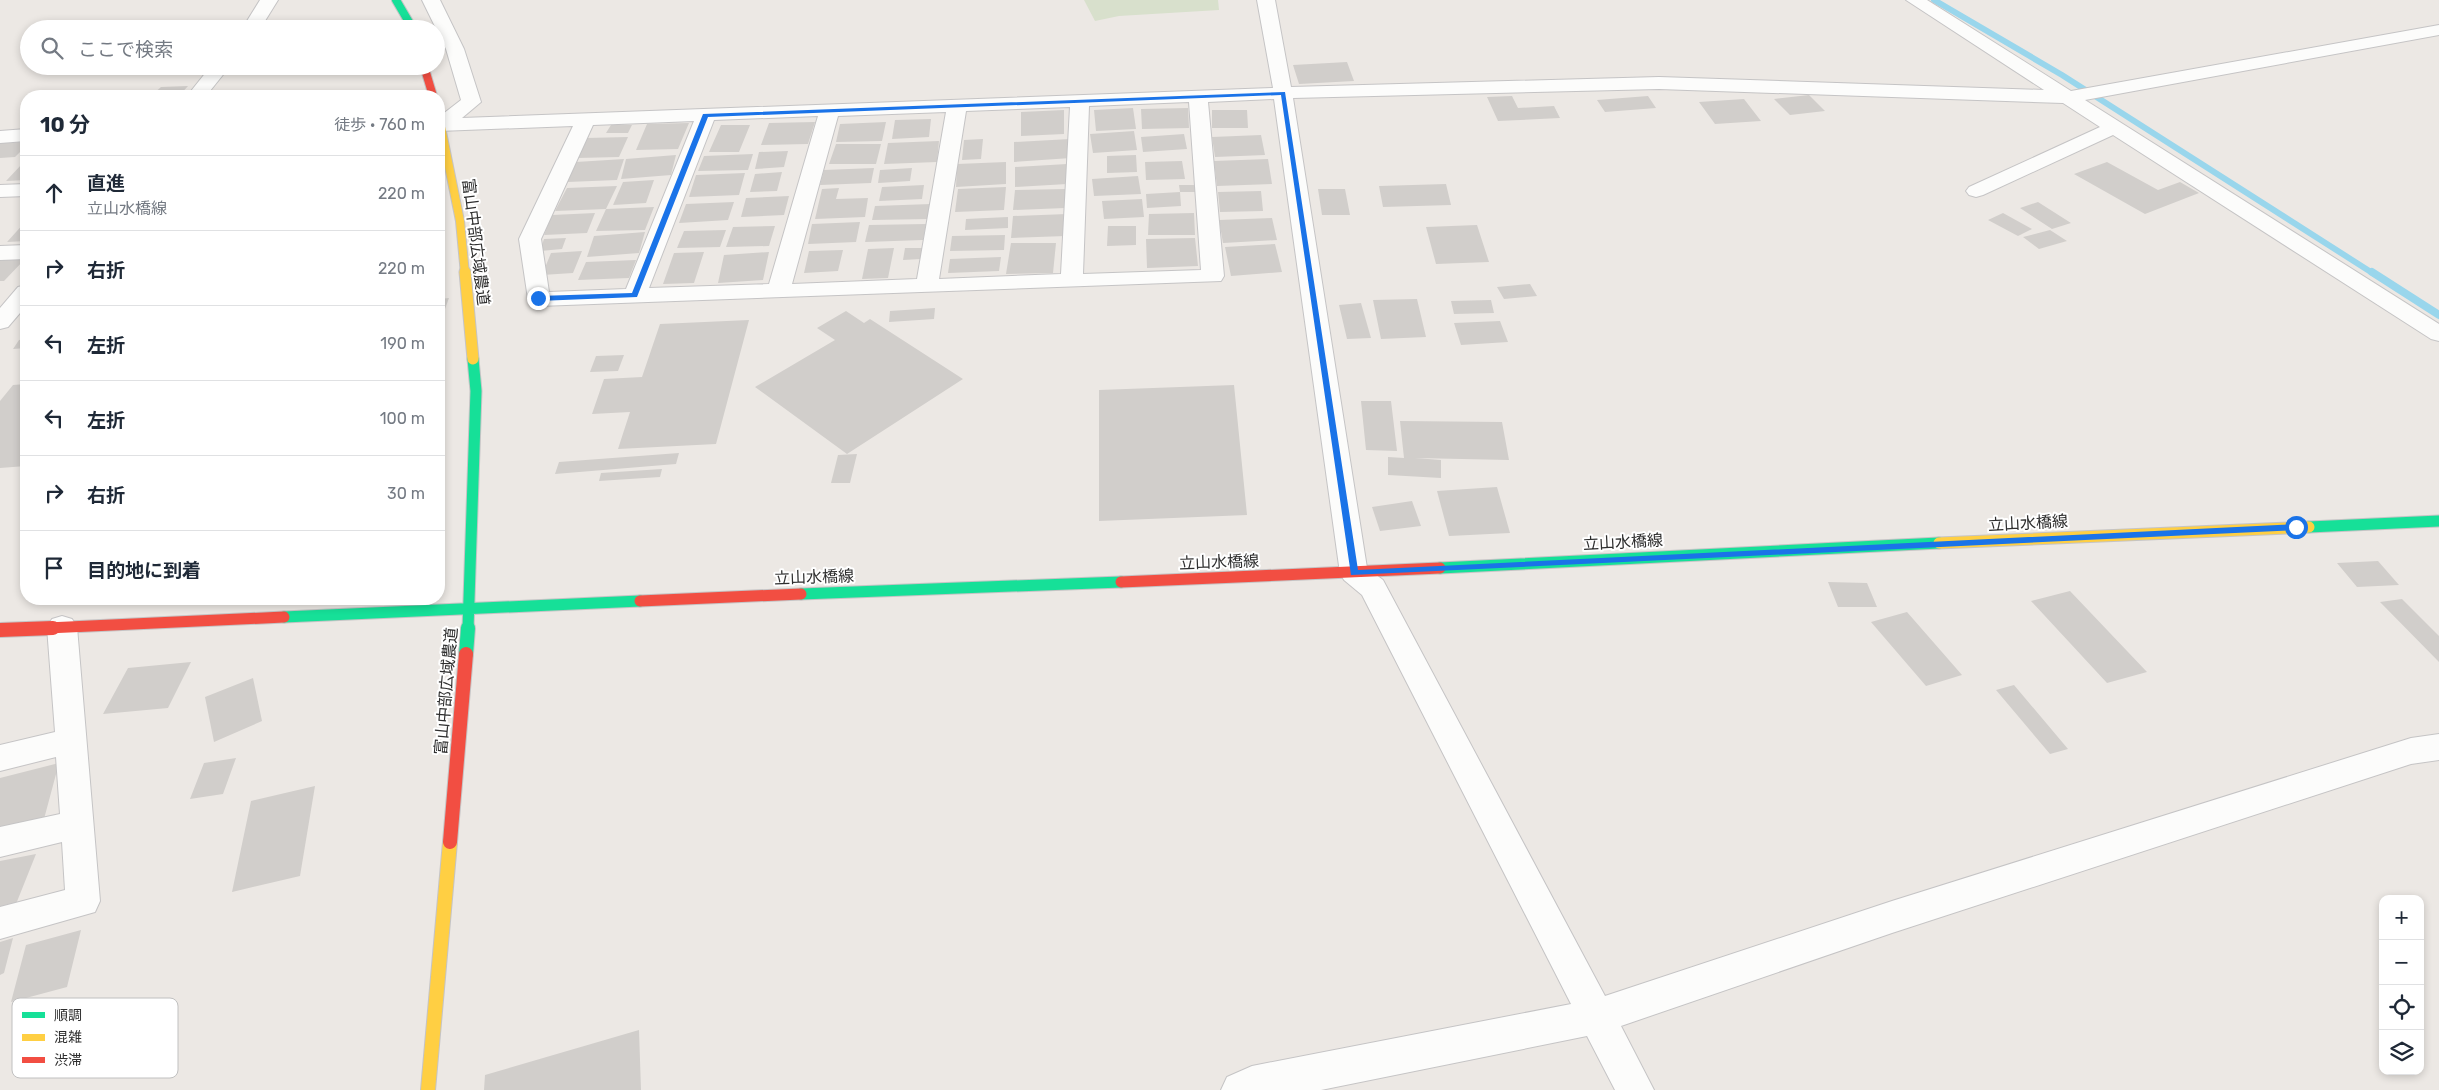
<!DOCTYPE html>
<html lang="ja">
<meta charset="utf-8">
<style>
:root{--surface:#fff;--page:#f2f2f3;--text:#1f2937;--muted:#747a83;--line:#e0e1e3}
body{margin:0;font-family:Rubik,"Noto Sans JP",sans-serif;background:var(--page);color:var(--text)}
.controls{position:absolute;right:15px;bottom:15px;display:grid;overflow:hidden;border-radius:10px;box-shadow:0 2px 8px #0003}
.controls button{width:45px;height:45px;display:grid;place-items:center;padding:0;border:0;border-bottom:1px solid var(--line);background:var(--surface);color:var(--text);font:25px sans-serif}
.stop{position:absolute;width:15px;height:15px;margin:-11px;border:4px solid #1a73e8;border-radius:50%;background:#fff}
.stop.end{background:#1a73e8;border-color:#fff;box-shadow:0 1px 5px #0008}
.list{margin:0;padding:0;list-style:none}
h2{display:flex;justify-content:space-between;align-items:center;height:65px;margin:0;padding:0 20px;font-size:21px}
h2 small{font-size:16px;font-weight:400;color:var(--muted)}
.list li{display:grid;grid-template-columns:32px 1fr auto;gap:15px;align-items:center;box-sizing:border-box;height:75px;padding:0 20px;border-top:1px solid var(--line)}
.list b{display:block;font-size:19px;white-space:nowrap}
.list p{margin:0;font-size:16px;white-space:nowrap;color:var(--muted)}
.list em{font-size:16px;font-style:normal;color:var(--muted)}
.icon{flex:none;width:28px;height:28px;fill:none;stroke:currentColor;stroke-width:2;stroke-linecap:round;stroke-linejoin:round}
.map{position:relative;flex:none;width:2439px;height:1090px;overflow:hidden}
.search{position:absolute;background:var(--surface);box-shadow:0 2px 8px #0003;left:20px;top:20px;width:425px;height:55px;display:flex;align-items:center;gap:12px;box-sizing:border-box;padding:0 18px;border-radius:28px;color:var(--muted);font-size:19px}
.panel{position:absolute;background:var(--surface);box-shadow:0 2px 8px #0003;left:20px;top:90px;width:425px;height:515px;border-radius:20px}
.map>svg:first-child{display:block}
.cemetery{fill:#d8e0cc}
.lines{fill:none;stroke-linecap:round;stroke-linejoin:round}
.stream-far1{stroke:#99d6ec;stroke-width:6}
.stream{stroke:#99d6ec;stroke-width:8}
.building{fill:#d1cecb}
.street-casing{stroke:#c5c4c5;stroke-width:2}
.fast-far2-casing{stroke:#c5c4c5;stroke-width:10}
.fast-far1-casing{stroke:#c5c4c5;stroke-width:13}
.fast-casing{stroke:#c5c4c5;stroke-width:16}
.slow-far2-casing{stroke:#c5c4c5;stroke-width:10}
.slow-far1-casing{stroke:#c5c4c5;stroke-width:13}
.slow-casing{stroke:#c5c4c5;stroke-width:16}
.jam-far2-casing{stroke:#c5c4c5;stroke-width:10}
.jam-far1-casing{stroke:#c5c4c5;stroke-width:13}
.jam-casing{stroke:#c5c4c5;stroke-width:16}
.street{fill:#fcfcfb;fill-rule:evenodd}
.fast-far2{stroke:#16e098;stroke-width:8}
.fast-far1{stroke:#16e098;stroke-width:11}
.fast{stroke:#16e098;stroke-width:14}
.slow-far2{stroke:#ffcf43;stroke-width:8}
.slow-far1{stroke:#ffcf43;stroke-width:11}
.slow{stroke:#ffcf43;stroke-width:14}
.jam-far2{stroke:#f24e42;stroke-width:8}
.jam-far1{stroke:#f24e42;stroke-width:11}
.jam{stroke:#f24e42;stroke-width:14}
.route{fill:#1a73e8}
.labels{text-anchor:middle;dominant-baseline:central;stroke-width:4;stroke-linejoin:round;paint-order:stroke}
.street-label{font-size:16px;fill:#2e2e2e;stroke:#fff}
.key{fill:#fff;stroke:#c0c0c0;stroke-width:1}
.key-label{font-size:14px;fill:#2e2e2e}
</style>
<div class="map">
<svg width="2439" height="1090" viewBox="0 0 2439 1090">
<rect width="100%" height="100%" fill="#ece8e4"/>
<path class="cemetery" d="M 1084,0 L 1218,0 L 1219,10 L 1119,16 L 1095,21 Z"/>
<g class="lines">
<path class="stream-far1" d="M 1934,0 L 2062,75 L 2374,274"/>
<path class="stream" d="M 2372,272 L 2439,315"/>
</g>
<path class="building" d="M 1347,62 L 1354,81 L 1299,84 L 1293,65 Z
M 188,86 L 179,96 L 151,96 L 161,87 Z
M 1809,95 L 1825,111 L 1790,115 L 1774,99 Z
M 1512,96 L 1518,108 L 1554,106 L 1560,118 L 1498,121 L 1487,97 Z
M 1648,96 L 1656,108 L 1605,112 L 1597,100 Z
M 1744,99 L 1761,121 L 1715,124 L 1699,102 Z
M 1133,108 L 1136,129 L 1096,131 L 1094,110 Z
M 1188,108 L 1189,128 L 1142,129 L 1141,109 Z
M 1064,110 L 1064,134 L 1021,136 L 1021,112 Z
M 1212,110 L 1247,110 L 1248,128 L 1212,128 Z
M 931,119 L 929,137 L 892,139 L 895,120 Z
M 815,122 L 808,144 L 761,145 L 769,123 Z
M 886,122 L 882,141 L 836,142 L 840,124 Z
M 689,123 L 678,149 L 636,150 L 647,124 Z
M 611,125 L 632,125 L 628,133 L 606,133 Z
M 721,125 L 750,125 L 739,152 L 709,152 Z
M 1134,131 L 1137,150 L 1093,153 L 1090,134 Z
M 1184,134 L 1187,149 L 1143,152 L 1141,137 Z
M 1261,135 L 1265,155 L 1215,157 L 1212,137 Z
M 628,137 L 619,157 L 577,158 L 586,138 Z
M 983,139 L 981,159 L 962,160 L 964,140 Z
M 1070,139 L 1071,158 L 1014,162 L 1014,142 Z
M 939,141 L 937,162 L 884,164 L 888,143 Z
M 26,142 L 26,146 L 15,157 L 0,158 L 0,143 Z
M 836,144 L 881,144 L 876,164 L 829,164 Z
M 788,151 L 784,167 L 755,169 L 759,152 Z
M 753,154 L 748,170 L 698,171 L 704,156 Z
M 676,155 L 671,175 L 621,179 L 626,159 Z
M 1136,155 L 1137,172 L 1107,173 L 1107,156 Z
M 624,159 L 617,180 L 567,182 L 576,162 Z
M 1268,159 L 1272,184 L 1217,186 L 1214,161 Z
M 1182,161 L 1185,179 L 1146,180 L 1145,162 Z
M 1006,162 L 1006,184 L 956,187 L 957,164 Z
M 2107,162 L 2158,190 L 2180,182 L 2199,193 L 2145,214 L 2074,174 Z
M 22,164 L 26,164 L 26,180 L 6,181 Z
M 1067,164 L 1067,184 L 1015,187 L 1015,167 Z
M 874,168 L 871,183 L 820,185 L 824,170 Z
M 912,168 L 910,181 L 878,183 L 880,170 Z
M 782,172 L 777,191 L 750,192 L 755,174 Z
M 745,173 L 739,195 L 689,197 L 696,175 Z
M 1138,176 L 1141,194 L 1094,196 L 1092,179 Z
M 654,180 L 646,203 L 613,205 L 623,182 Z
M 1446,184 L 1451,205 L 1383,207 L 1379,186 Z
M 924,185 L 922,199 L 879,201 L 882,187 Z
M 1179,185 L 1195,185 L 1195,192 L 1180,192 Z
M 617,186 L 606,209 L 555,211 L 567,188 Z
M 1006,187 L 1004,210 L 955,212 L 958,189 Z
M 839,188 L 836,199 L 868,198 L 865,217 L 815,219 L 822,189 Z
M 1066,189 L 1065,208 L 1013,210 L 1015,190 Z
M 1318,189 L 1345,189 L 1350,215 L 1322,215 Z
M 1261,191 L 1263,211 L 1220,212 L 1218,192 Z
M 1180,192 L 1181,206 L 1147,208 L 1146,194 Z
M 789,196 L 784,215 L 741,217 L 746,198 Z
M 1142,199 L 1144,217 L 1104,219 L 1102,201 Z
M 734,202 L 728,220 L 679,223 L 686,204 Z
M 2038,202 L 2071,223 L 2052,229 L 2020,208 Z
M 931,204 L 929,219 L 872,220 L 875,206 Z
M 654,207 L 645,230 L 596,231 L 606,209 Z
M 595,213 L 587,233 L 544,235 L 552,215 Z
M 1194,213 L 1195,235 L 1148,235 L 1149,214 Z
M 2003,213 L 2032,229 L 2018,236 L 1988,220 Z
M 1067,214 L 1066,236 L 1011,238 L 1013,216 Z
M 1008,217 L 1008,228 L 965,230 L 966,219 Z
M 1272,218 L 1277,240 L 1223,243 L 1219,220 Z
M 26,221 L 26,241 L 7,242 Z
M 860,222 L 856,242 L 808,244 L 812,224 Z
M 926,224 L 923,240 L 865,242 L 869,225 Z
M 1477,225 L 1489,262 L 1436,264 L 1426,227 Z
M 775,226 L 769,246 L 726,247 L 733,227 Z
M 1108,226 L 1136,226 L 1136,245 L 1107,246 Z
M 726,230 L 720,247 L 677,248 L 684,231 Z
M 2050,230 L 2067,241 L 2039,249 L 2023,237 Z
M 645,232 L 639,253 L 587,257 L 594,236 Z
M 1005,235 L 1004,250 L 950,251 L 952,236 Z
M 566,238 L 562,249 L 540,251 L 544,239 Z
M 1195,238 L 1198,266 L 1147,268 L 1146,239 Z
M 1011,243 L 1056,243 L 1053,273 L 1006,274 Z
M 1275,244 L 1282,272 L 1231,276 L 1225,247 Z
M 894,248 L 888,278 L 862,279 L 868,249 Z
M 905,248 L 922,248 L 921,259 L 903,260 Z
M 843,250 L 838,271 L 804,273 L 809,251 Z
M 582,251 L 573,273 L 542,275 L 551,253 Z
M 704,252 L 694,283 L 663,284 L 674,253 Z
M 769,252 L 763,280 L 718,283 L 724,255 Z
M 1001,257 L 999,271 L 948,273 L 950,259 Z
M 25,259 L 4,281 L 0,281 L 0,260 Z
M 636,260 L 629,278 L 578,280 L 586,262 Z
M 1530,284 L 1537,296 L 1504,299 L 1497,287 Z
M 449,298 L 445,309 L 439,309 L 439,299 Z
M 1417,299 L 1426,337 L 1381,339 L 1373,300 Z
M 1491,300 L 1494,313 L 1454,314 L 1451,301 Z
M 1361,303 L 1371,338 L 1347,339 L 1339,305 Z
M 935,308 L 934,319 L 889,322 L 890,311 Z
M 846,311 L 864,323 L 870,319 L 963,379 L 847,454 L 755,387 L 835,340 L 817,328 Z
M 749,320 L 716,444 L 618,449 L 630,412 L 592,414 L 604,379 L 642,377 L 660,324 Z
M 1500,321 L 1508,342 L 1461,345 L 1454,323 Z
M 26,339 L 26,348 L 13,349 L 19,340 Z
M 624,355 L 618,371 L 590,372 L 596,356 Z
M 26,384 L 26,466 L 0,468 L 0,401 L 13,385 Z
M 1234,385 L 1247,515 L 1099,521 L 1099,390 Z
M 1361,401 L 1391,401 L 1397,451 L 1366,450 Z
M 1400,421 L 1502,422 L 1509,460 L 1415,458 L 1441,460 L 1441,478 L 1388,475 L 1388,457 L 1404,458 Z
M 679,453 L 676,464 L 555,474 L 559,462 Z
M 857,454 L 850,483 L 831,483 L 838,455 Z
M 662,469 L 660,477 L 599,481 L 601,473 Z
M 1497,487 L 1510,533 L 1449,536 L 1437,491 Z
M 1412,501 L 1421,526 L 1380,531 L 1372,507 Z
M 2378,561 L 2399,585 L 2357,587 L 2337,563 Z
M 1828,582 L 1867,583 L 1877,607 L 1838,607 Z
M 2070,591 L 2147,672 L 2107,683 L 2031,601 Z
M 2402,599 L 2439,636 L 2439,662 L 2380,602 Z
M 1907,612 L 1962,675 L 1926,686 L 1871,622 Z
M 191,662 L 168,708 L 103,714 L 128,668 Z
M 253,678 L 262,721 L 214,742 L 205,697 Z
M 2014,685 L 2068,749 L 2050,754 L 1996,690 Z
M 236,758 L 223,794 L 190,799 L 204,763 Z
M 59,763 L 44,819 L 0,831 L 0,778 Z
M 315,786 L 300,876 L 232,892 L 251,801 Z
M 36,854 L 14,909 L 0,911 L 0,861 Z
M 81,930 L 67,987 L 11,1002 L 26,945 Z
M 13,938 L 4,973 L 0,975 L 0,942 Z
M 639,1030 L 641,1090 L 484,1090 L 485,1075 Z"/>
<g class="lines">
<g class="street-casing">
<path id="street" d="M 260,0 L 278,0 L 260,29 L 242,29 Z
M 422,0 L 440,0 L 464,49 L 481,102 L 462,118 L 1273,88 L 1257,0 L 1275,0 L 1291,87 L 1659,77 L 2044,90 L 1906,0 L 1927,0 L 2071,91 L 2439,25 L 2439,35 L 2085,100 L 2439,324 L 2439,341 L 2431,339 L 2113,135 L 1983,195 L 1976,197 L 1969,195 L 1966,191 L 1969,187 L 2100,127 L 2063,103 L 1659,89 L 1293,98 L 1367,568 L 1383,580 L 1605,996 L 1892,901 L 2411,738 L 2439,734 L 2439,760 L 2411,764 L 1892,933 L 1621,1026 L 1654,1090 L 1615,1090 L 1587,1036 L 1321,1090 L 1221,1090 L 1227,1077 L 1252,1066 L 1571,1004 L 1362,595 L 1344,580 L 1340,573 L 1274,99 L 1208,102 L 1224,276 L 1221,281 L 539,306 L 531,304 L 528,299 L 519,239 L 573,126 L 439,131 L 439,117 L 461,100 L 446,49 ZM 1189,102 L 1201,270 L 1083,274 L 1089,106 ZM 1070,107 L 1061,274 L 939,279 L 966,111 ZM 946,112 L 917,279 L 792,284 L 838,116 ZM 818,116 L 769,284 L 649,288 L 714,120 ZM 694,121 L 626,289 L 549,292 L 541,239 L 593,125 Z
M 211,66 L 230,66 L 206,96 L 187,96 Z
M 26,129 L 26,141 L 0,143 L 0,131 Z
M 26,184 L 26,196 L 0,197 L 0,185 Z
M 26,245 L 26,259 L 0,260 L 0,246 Z
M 26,285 L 26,306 L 8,327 L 0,329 L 0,308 L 18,287 Z
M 62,616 L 72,619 L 77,627 L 100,901 L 95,912 L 0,939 L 0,907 L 65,890 L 62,842 L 0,857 L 0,827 L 60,814 L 56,757 L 0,771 L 0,745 L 55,732 L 47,627 L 52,619 Z"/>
</g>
<g class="fast-far2-casing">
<path id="fast-far2" d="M 396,0 L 413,29"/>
</g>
<g class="fast-far1-casing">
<path id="fast-far1" d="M 2309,527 L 2439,521
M 1440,568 L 1939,543
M 801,594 L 1121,582
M 284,617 L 640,601
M 468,629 L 476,391 L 473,359"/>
</g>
<g class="fast-casing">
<path id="fast" d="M 466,654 L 468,628"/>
</g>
<g class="slow-far2-casing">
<path id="slow-far2" d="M 439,117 L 460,221 L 465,274"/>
</g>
<g class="slow-far1-casing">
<path id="slow-far1" d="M 465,272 L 473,359
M 1939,543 L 2309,527"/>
</g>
<g class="slow-casing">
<path id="slow" d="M 428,1090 L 450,842"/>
</g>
<g class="jam-far2-casing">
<path id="jam-far2" d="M 424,66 L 433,96"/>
</g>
<g class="jam-far1-casing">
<path id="jam-far1" d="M 1121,582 L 1440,568
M 640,601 L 801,594
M 26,629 L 284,617"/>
</g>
<g class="jam-casing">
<path id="jam" d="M 0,630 L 53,628
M 450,842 L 466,654"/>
</g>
<use href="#street" class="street"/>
<use href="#fast-far2" class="fast-far2"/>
<use href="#fast-far1" class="fast-far1"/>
<use href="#fast" class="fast"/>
<use href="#slow-far2" class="slow-far2"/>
<use href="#slow-far1" class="slow-far1"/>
<use href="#slow" class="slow"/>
<use href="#jam-far2" class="jam-far2"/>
<use href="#jam-far1" class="jam-far1"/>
<use href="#jam" class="jam"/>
</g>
<path class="route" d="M 1285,92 L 1358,570 L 2296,524 L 2301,527 L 2296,530 L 1351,575 L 1281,95 L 708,117 L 637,297 L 538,301 L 535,298 L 538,296 L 632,293 L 703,114 Z"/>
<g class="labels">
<g class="street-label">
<text transform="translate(476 242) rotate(83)">富山中部広域農道</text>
<text transform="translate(2028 523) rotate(-3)">立山水橋線</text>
<text transform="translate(1623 542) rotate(-3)">立山水橋線</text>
<text transform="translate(1219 562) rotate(-2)">立山水橋線</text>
<text transform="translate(814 577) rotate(-2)">立山水橋線</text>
<text transform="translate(446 691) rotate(-85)">富山中部広域農道</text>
</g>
</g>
<rect x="12" y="998" width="166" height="80" rx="8" class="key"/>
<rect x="22" y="1012" width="23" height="6" fill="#16e098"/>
<rect x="22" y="1034" width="23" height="7" fill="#ffcf43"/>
<rect x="22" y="1057" width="23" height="6" fill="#f24e42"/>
<g class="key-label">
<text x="54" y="1020">順調</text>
<text x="54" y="1042">混雑</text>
<text x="54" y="1065">渋滞</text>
</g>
</svg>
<div class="controls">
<button>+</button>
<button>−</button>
<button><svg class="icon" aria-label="locate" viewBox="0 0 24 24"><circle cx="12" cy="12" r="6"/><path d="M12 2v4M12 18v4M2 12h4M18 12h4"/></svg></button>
<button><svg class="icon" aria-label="layers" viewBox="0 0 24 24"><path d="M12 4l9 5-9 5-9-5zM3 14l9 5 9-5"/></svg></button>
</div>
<div class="stop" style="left:2296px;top:527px"></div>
<div class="stop end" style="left:538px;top:298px"></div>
<div class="search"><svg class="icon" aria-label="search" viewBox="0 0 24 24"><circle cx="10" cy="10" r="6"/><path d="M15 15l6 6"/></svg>ここで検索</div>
<section class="panel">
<h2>10 分<small>徒歩 · 760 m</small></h2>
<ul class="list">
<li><svg class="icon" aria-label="ahead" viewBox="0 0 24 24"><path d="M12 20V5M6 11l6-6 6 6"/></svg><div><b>直進</b><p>立山水橋線</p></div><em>220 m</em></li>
<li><svg class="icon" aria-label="right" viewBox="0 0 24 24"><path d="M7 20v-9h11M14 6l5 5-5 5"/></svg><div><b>右折</b></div><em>220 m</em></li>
<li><svg class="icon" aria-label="left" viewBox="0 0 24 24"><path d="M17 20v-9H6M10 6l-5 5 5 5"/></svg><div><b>左折</b></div><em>190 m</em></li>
<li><svg class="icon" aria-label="left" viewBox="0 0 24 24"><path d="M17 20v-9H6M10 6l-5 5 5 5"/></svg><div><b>左折</b></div><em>100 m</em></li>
<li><svg class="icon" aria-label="right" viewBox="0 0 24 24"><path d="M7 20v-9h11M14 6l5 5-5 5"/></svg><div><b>右折</b></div><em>30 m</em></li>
<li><svg class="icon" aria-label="arrive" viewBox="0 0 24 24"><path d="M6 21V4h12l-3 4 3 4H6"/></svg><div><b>目的地に到着</b></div></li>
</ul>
</section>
</div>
